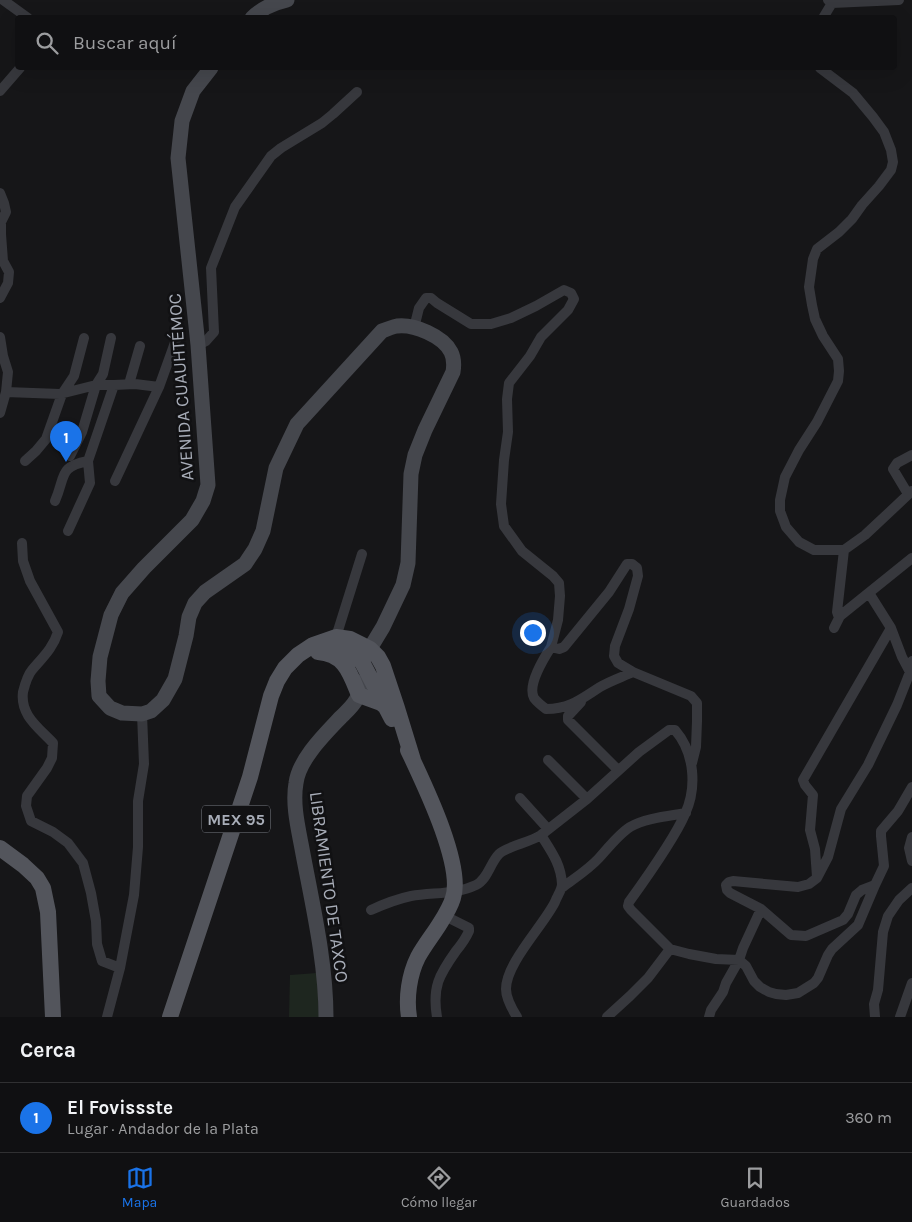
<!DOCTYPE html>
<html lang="es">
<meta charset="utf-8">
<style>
:root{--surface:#101012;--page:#1e1e20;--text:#f1f3f6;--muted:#9c9d9f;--line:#303032;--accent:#1a73e8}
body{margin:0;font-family:Karla,sans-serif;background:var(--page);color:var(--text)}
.you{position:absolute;left:532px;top:632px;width:18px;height:18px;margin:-12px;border:4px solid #fff;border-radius:50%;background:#1a73e8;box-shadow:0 0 0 8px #1a73e833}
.badge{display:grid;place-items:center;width:32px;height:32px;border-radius:50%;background:var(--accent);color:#fff;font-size:16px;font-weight:700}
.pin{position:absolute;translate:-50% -41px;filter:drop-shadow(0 1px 2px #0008)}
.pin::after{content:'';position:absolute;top:26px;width:18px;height:15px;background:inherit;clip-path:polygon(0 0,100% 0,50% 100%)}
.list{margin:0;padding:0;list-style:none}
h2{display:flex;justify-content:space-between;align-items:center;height:65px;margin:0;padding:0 20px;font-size:21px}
h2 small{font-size:16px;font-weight:400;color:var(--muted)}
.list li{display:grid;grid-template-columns:32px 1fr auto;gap:15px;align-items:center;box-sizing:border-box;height:70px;padding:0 20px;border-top:1px solid var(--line)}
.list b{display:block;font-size:19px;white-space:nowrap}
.list p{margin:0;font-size:16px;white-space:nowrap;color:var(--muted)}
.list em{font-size:16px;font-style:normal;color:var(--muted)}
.icon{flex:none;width:28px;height:28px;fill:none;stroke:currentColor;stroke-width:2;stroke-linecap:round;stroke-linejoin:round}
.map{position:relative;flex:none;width:912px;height:1017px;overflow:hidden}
.search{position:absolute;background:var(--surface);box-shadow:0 5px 20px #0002;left:15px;right:15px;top:15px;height:55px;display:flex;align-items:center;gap:12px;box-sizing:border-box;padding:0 18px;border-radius:5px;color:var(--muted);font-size:19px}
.sheet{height:135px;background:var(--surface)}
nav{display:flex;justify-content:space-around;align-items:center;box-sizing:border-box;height:70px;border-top:1px solid var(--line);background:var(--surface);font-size:14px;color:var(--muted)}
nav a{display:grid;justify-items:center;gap:2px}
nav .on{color:var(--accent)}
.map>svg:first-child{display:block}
.green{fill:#1e261f}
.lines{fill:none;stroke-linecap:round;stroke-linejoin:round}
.street{stroke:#37383d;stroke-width:10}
.secondary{stroke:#45474d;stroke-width:15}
.primary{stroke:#53555c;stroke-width:16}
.labels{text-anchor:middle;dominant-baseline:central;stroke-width:5;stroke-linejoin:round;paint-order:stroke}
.shield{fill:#111113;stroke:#7b7e86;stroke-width:1}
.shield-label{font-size:16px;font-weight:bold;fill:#a8adb8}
.street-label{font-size:18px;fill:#a8adb8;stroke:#111113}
</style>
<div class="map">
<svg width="912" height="1017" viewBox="0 0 912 1017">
<rect width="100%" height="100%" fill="#161618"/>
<path class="green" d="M 317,973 L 319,1017 L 289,1017 L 290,975 Z"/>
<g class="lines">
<path class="street" d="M 3,0 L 28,18
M 828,0 L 832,3 L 899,0
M 823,18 L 832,3
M 820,68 L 853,93 L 873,117 L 884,132 L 891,150 L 893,162 L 891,170 L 879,186 L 862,205 L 852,219 L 839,232 L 817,249 L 813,259 L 809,287 L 812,305 L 815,319 L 823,336 L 838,359 L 839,371 L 838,381 L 817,422 L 799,450 L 785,477 L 780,500 L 780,511 L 786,527 L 799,542 L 814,550 L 844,550 L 865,535 L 912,491
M 0,91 L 20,68
M 0,193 L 4,203 L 6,212 L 1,222 L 1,234 L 3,261 L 9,272 L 8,283 L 0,298
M 414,328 L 419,308 L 426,298 L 431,298 L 437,303 L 471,324 L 491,324 L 511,318 L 536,306 L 564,290 L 571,293 L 574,299 L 568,310 L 541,337 L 530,356 L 509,383 L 507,399 L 508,432 L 504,460 L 501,504 L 504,526 L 522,551 L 553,576 L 559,583 L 560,596 L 558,620 L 551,647 L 559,649 L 564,647 L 609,592 L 627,564 L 632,564 L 637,568 L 638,576 L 629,609 L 615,646 L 614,656 L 618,663 L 633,672 L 691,696 L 697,703 L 697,721 L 696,747 L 692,763
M 0,337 L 3,356 L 8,372 L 6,392 L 0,413
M 198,345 L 206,341 L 214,332 L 211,268 L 235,207 L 271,156 L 281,148 L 322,123 L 333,114 L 357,92
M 129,384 L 140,346
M 6,392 L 60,394 L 96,385 L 114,385 L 135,384 L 159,387
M 70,456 L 82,432 L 96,385 L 103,374 L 111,338
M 25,461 L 36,451 L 46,439 L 62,394 L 74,376 L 84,338
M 115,481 L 159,387 L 177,337
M 908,494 L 893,469 L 897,463 L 912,455
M 55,501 C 66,476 58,467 88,461
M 68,531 L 90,483 L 88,461 L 114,385
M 22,543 L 23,561 L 30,581 L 58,632 C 53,648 43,657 32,670 C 27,676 25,684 23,692 C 20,715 38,727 53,743 L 52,758 L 47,768 L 27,796 L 26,806 L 31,821 L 53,832 L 68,843 L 83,863 L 91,893 L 96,921 L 97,944 L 102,961 L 120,968
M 869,593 L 891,628 L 902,657 L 911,674
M 840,616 L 912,558
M 840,616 L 838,615 L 837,612 L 844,550
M 834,628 L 840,616
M 336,637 L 362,554
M 551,647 C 544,658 527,685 534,698 C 537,702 542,706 546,709 C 570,709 581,699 600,687 C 610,681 622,677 633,672
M 581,702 L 568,716 L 568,720 L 618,770
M 548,760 L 587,799
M 520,798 L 548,829
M 912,837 L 909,848 L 912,861
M 817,877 L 815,849 L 810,830 L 813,795 L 805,785 L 803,780 L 891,628
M 875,885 L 862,890 L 856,895 L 848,914 L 843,920 L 806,936 L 791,935 L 761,909 L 730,893 L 727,890 L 726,885 L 729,882 L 733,881 L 798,887 L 809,884 L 817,878 L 828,857 L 841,809 L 868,765 L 897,705 L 910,672 L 912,661
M 563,887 C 575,878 589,869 599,858 C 608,848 619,834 630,827 C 645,818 669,816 686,813
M 371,910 C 384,904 397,899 411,896 C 433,892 455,895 476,885 C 488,879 490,863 499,854 C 505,847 531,842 541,835 L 587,799 L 639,752 L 669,730 L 675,730 C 695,753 697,788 685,814 C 680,826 673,837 666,848 C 654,867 642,884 629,902 L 628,906 L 631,910 L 670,949 L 689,954 L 716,959 L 739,960 L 746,966 L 754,981 L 760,987 L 769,992 L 776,994 L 786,995 L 798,993 L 814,983 L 818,978 L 828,955 L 832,949 L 858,925 L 875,885 L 884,866 L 881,836 L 881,831 L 898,811 L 912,787
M 107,1017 L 120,968 L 134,895 L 138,847 L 138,801 L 144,764 L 142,714
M 437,1017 C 432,987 439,975 456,951 C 461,945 466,938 469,931 L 469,928 L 445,916
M 517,1017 C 512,1009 506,999 506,989 C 506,963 543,926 555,902 C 557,896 562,890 562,884 C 561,864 551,851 541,835
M 607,1017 L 630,996 L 648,978 L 670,949
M 709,1017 L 711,1010 L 723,992 L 726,983 L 739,960 L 743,948 L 761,909
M 875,1017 L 874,1004 L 878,990 L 883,932 L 888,916 L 899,900 L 912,888
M 900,1017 L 912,983"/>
<path class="secondary" d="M 252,18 C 262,8 274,3 287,0
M 211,68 L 193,91 L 182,121 L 178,158 L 198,345 L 208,485 L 203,501 L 192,520 L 144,568 L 122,593 L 111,615 L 100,657 L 98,681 L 99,696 L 110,708 L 122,713 L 142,714 L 151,711 L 163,700 L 175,679 L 186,636 L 189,617 L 195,603 L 205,592 L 245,564 L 255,549 L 263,531 L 276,468 L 297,424 L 382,331 C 387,329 392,327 397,326 C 414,324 443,336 451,352 C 454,358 454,366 453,372 L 425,430 L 415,455 L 411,474 L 408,563 L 403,585 L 383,627 L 363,660
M 326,1017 C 326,963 313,907 303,854 C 299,831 292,806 296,783 C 299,759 325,734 341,717 C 346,712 352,707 356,700 C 360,695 360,689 360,682"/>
<path class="primary" d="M 327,642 C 340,647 352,652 362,662 L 392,719
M 318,652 C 345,654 350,673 359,695 L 381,703 L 386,707
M 408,750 C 423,782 464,865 453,898 C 450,908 444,917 439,925 C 432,936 424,946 418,957 C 409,975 406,998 409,1017
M 0,848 L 23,865 L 37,878 L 43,888 L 48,912 L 53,1017
M 170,1017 L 250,777 L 271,696 L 277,681 L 285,668 L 298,655 L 313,645 L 336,637 L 350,639 L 370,649 L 378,657 L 383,666 L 397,708 L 413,760"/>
</g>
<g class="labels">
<rect class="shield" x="202" y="805.5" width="68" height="27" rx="4"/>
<g class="shield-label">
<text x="236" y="819">MEX 95</text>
</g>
<g class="street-label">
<text transform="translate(181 387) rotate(-94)">AVENIDA CUAUHTÉMOC</text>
<text transform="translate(329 887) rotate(82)">LIBRAMIENTO DE TAXCO</text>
</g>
</g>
</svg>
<div class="you"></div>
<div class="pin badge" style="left:66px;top:462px">1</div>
<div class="search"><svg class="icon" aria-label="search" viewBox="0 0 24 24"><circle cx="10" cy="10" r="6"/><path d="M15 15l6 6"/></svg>Buscar aquí</div>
</div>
<section class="sheet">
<h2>Cerca<small></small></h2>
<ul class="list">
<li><span class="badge">1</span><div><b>El Fovissste</b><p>Lugar · Andador de la Plata</p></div><em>360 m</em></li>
</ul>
</section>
<nav>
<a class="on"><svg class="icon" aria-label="map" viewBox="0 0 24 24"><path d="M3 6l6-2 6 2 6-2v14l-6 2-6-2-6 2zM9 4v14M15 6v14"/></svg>Mapa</a>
<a><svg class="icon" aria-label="directions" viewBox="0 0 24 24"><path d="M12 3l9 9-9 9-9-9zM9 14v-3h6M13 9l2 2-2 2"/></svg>Cómo llegar</a>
<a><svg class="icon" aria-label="saved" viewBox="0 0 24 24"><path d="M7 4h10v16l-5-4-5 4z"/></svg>Guardados</a>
</nav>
